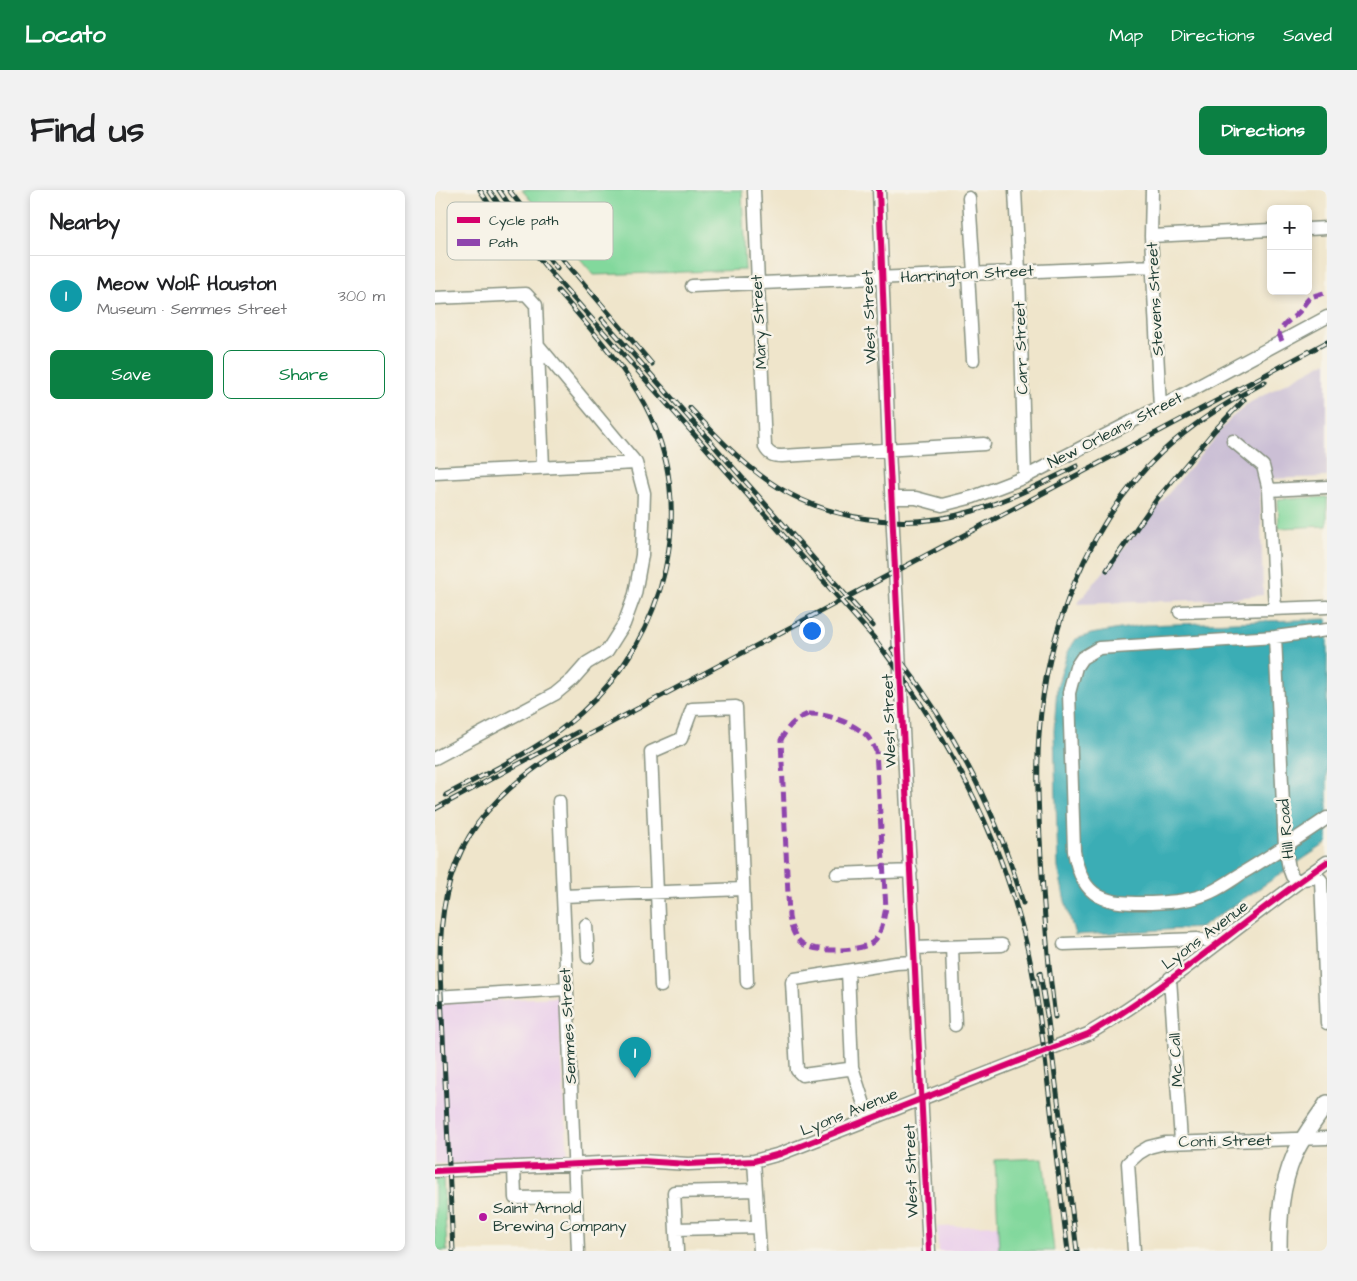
<!DOCTYPE html>
<meta charset="utf-8">
<style>
:root{--surface:#fff;--page:#f2f2f2;--text:#202124;--muted:#757577;--line:#e0e0e0;--accent:#0b8043}
body{margin:0;font-family:"Architects Daughter",sans-serif;background:var(--page);color:var(--text)}
.controls{position:absolute;right:15px;top:15px;display:grid;overflow:hidden;border-radius:8px;box-shadow:0 2px 8px #0003}
.controls button{width:45px;height:45px;display:grid;place-items:center;padding:0;border:0;border-bottom:1px solid var(--line);background:var(--surface);color:var(--text);font:25px sans-serif}
.you{position:absolute;left:376px;top:440px;width:18px;height:18px;margin:-12px;border:4px solid #fff;border-radius:50%;background:#1a73e8;box-shadow:0 0 0 8px #1a73e833}
.badge{display:grid;place-items:center;width:32px;height:32px;border-radius:50%;background:var(--accent);color:#fff;font-size:16px;font-weight:700}
.pin{position:absolute;translate:-50% -41px;filter:drop-shadow(0 1px 2px #0008)}
.pin::after{content:'';position:absolute;top:26px;width:18px;height:15px;background:inherit;clip-path:polygon(0 0,100% 0,50% 100%)}
.list{margin:0;padding:0;list-style:none}
h2{display:flex;justify-content:space-between;align-items:center;height:65px;margin:0;padding:0 20px;font-size:21px}
h2 small{font-size:16px;font-weight:400;color:var(--muted)}
.list li{display:grid;grid-template-columns:32px 1fr auto;gap:15px;align-items:center;box-sizing:border-box;height:80px;padding:0 20px;border-top:1px solid var(--line)}
.list b{display:block;font-size:19px;white-space:nowrap}
.list p{margin:0;font-size:16px;white-space:nowrap;color:var(--muted)}
.list em{font-size:16px;font-style:normal;color:var(--muted)}
.actions{display:flex;gap:10px;padding:15px 20px}
.actions a{flex:1;padding:11px 0;border:1px solid var(--accent);border-radius:8px;text-align:center;font-size:18px;color:var(--accent)}
.actions .main{background:var(--accent);color:#fff}
.map{position:relative;flex:none;width:892px;height:1061px;overflow:hidden;border-radius:8px}
header{display:flex;align-items:center;gap:30px;box-sizing:border-box;height:70px;padding:0 25px;background:var(--accent);color:#fff}
header strong{font-size:24px}
nav{display:flex;gap:28px;margin-inline-start:auto;font-size:18px}
.intro{display:flex;align-items:center;justify-content:space-between;box-sizing:border-box;height:120px;padding:0 30px}
h1{margin:0;font-size:35px}
.button{padding:12px 22px;border-radius:8px;background:var(--accent);color:#fff;font-size:18px;font-weight:700}
main{display:flex;gap:30px;padding:0 30px}
aside{flex:1;background:var(--surface);border-radius:8px;box-shadow:0 2px 8px #0003}
.map>svg:first-child{display:block}
.built{fill:#ebd1eb}
.industrial{fill:#cbbfd5}
.green{fill:#82d89c;stroke:#508a68}
.water{fill:#3badb5;stroke:#2d7574}
.lines{fill:none;stroke-linecap:round;stroke-linejoin:round}
.minor-casing{stroke:#879180;stroke-width:15}
.major-casing{stroke:#879180;stroke-width:18}
.minor{stroke:#fff;stroke-width:12}
.major{stroke:#fff;stroke-width:15}
.rail-casing{stroke:#1f3d34;stroke-width:5}
.rail{stroke:#f7f3e8;stroke-width:3;stroke-dasharray:9;stroke-linecap:butt}
.quiet{stroke:#8e44ad;stroke-width:5;stroke-dasharray:10 5;stroke-linecap:butt}
.cycleway-casing{stroke:#f7f3e8;stroke-width:9}
.cycleway{stroke:#d6006c;stroke-width:6}
.poi-dot{fill:#b5179e;stroke:#f7f3e8;stroke-width:2}
.labels{text-anchor:middle;dominant-baseline:central;stroke-width:5;stroke-linejoin:round;paint-order:stroke}
.street-label{font-size:16px;fill:#1f3d34;stroke:#f7f3e8}
.poi-label{font-size:16px;fill:#1f3d34;stroke:#f7f3e8;text-anchor:start}
.key{fill:#f7f3e8;stroke:#b6bcb2;stroke-width:1}
.key-label{font-size:14px;fill:#1f3d34}
</style>
<header>
<strong>Locato</strong>
<nav><a>Map</a><a>Directions</a><a>Saved</a></nav>
</header>
<div class="intro"><h1>Find us</h1><a class="button">Directions</a></div>
<main>
<aside>
<h2>Nearby<small></small></h2>
<ul class="list">
<li><span class="badge" style="background:#0f9aa8">1</span><div><b>Meow Wolf Houston</b><p>Museum · Semmes Street</p></div><em>300 m</em></li>
</ul>
<div class="actions"><a class="main">Save</a><a>Share</a></div>
</aside>
<div class="map">
<svg width="892" height="1061" viewBox="0 0 892 1061">
<rect width="100%" height="100%" fill="#f7f3e8"/>
<filter id="ink" filterUnits="userSpaceOnUse"><feTurbulence type="fractalNoise" baseFrequency=".02" numOctaves="2"/><feDisplacementMap in="SourceGraphic" scale="10" xChannelSelector="R" yChannelSelector="G"/><feConvolveMatrix kernelMatrix="1 2 1 2 8 2 1 2 1" color-interpolation-filters="sRGB"/></filter>
<filter id="wash" filterUnits="userSpaceOnUse"><feTurbulence type="fractalNoise" baseFrequency=".0096" numOctaves="4" result="noise"/><feDisplacementMap in="SourceGraphic" scale="20" xChannelSelector="R" yChannelSelector="G"/><feGaussianBlur stdDeviation="1.12" result="paint"/><feColorMatrix in="noise" values="0 0 0 0 0 0 0 0 0 0 0 0 0 0 0 0 0 1.4 0 .05"/><feComposite in="paint" operator="in"/></filter>
<g filter="url(#wash)">
<rect width="100%" height="100%" fill="#efe5cb"/>
<path class="built" d="M 123,807 L 133,968 L 0,974 L 0,813 Z
M 563,1035 L 564,1061 L 503,1061 L 502,1037 Z"/>
<path class="industrial" d="M 892,171 L 892,287 L 825,289 L 828,405 L 790,409 L 642,414 L 796,228 L 816,212 Z"/>
<path class="green" d="M 87,0 L 307,0 L 310,80 L 159,85 Z
M 892,307 L 892,336 L 844,338 L 843,309 Z
M 608,968 L 619,1061 L 564,1061 L 560,970 Z
M 0,988 L 8,988 L 12,1061 L 0,1061 Z"/>
<path class="water" d="M 892,429 L 892,653 L 765,738 L 640,745 L 630,711 L 623,678 L 619,541 L 622,497 L 633,461 L 641,449 L 656,444 L 708,435 Z"/>
</g>
<g filter="url(#ink)">
<g class="lines">
<g class="minor-casing">
<path id="minor" d="M 319,0 L 330,257 C 334,265 339,266 347,266 L 549,254
M 444,0 L 454,259 L 494,1061
M 580,0 L 584,81 L 590,287
M 717,0 L 716,46 L 725,217
M 534,8 L 539,83
M 873,39 L 892,38
M 716,46 L 836,40
M 533,84 L 538,170
M 257,96 L 718,76
M 0,108 L 91,104 L 101,115 L 108,277
M 103,155 L 201,273
M 798,251 L 828,276 L 834,300 L 840,419
M 0,283 L 201,273 L 209,303 L 207,365 L 200,404 L 189,434 L 172,461 L 152,473 L 137,490 L 120,504 L 0,568
M 834,300 L 892,297
M 456,308 L 481,308 L 507,315 L 538,307 L 590,287 L 725,217 L 892,127
M 745,422 L 892,417
M 892,440 L 840,447 L 664,458 L 647,468 L 641,477 L 634,503 L 639,661 C 647,711 672,714 716,713 C 737,712 757,711 776,702 C 787,697 798,689 809,682 C 837,665 864,647 892,628
M 840,447 L 850,657 L 854,678 L 857,686 L 861,690 L 882,687 L 886,690 L 892,833
M 124,611 L 143,1061
M 402,684 L 476,681
M 128,706 L 308,699
M 151,735 L 153,767
M 629,754 L 763,749 L 782,753
M 517,757 L 520,835
M 479,758 L 567,755
M 413,781 L 417,877 L 413,879 L 367,885 L 362,880 L 357,792 L 360,789 L 461,773 L 480,772
M 735,788 L 746,951
M 226,796 L 216,562 L 246,549 L 257,519 L 301,517 L 312,792
M 0,807 L 132,799
M 417,877 L 434,930
M 319,971 L 325,1061
M 79,977 L 80,1008 L 141,1007
M 0,981 L 206,971 L 253,974 L 298,972 L 319,971 L 345,964 L 653,844 C 737,795 812,727 892,672
M 241,1039 L 323,1037
M 242,1061 L 239,1002 L 321,1000
M 699,1061 L 693,973 L 704,963 L 714,957 L 730,953 L 892,948"/>
</g>
<g class="major-casing">
<path id="major" d="M 844,1061 C 844,1028 846,996 859,966 C 867,947 881,930 892,913"/>
</g>
<use href="#minor" class="minor"/>
<use href="#major" class="major"/>
<g class="rail-casing">
<path id="rail" d="M 45,0 L 61,25
M 54,0 L 81,40 L 111,77 L 439,448 C 515,547 573,657 597,780 C 605,821 609,862 614,903 C 620,956 626,1009 633,1061
M 64,0 L 89,37 L 122,78
M 74,0 L 112,50 L 217,174
M 167,129 L 438,436
M 255,218 C 279,243 303,270 332,290 C 391,331 469,342 538,321 C 574,310 608,293 642,276
M 672,380 L 722,309 L 780,240 L 809,210
M 457,459 C 516,535 562,620 588,713
M 11,605 C 57,580 108,558 147,522 C 231,447 264,318 210,215 C 187,173 154,137 123,101
M 0,619 L 143,542
M 605,783 L 613,831 L 642,1061
M 620,827 C 613,774 609,721 606,668 C 604,627 601,585 604,544 C 611,442 652,333 727,262 C 757,234 794,211 830,192
M 18,1061 L 5,782 C 3,666 41,612 138,553 L 892,152"/>
</g>
<use href="#rail" class="rail"/>
<path class="quiet" d="M 847,151 L 844,144 C 848,133 856,130 863,123 C 868,118 870,111 876,107 C 881,105 887,104 892,102
M 373,524 C 391,523 415,532 430,544 C 435,548 438,555 441,561 L 451,718 C 448,729 448,742 439,751 C 428,762 381,763 368,754 C 359,748 356,737 354,727 L 346,550 C 353,536 359,530 373,524 Z"/>
<g class="cycleway-casing">
<path id="cycleway" d="M 444,0 L 454,259 L 494,1061
M 0,981 L 206,971 L 253,974 L 298,972 L 319,971 L 345,964 L 653,844 C 737,795 812,727 892,672"/>
</g>
<use href="#cycleway" class="cycleway"/>
</g>
</g>
<circle class="poi-dot" cx="48" cy="1027" r="5"/>
<g class="labels">
<g class="street-label">
<text transform="translate(532 84) rotate(-3)">Harrington Street</text>
<text transform="translate(720 109) rotate(-93)">Stevens Street</text>
<text transform="translate(434 127) rotate(-92)">West Street</text>
<text transform="translate(324 132) rotate(-93)">Mary Street</text>
<text transform="translate(586 158) rotate(-92)">Carr Street</text>
<text transform="translate(680 240) rotate(-27)">New Orleans Street</text>
<text transform="translate(454 531) rotate(-92)">West Street</text>
<text transform="translate(851 639) rotate(-95)">Hill Road</text>
<text transform="translate(770 745) rotate(-37)">Lyons Avenue</text>
<text transform="translate(133 836) rotate(-93)">Semmes Street</text>
<text transform="translate(741 870) rotate(-93)">Mc Call</text>
<text transform="translate(414 922) rotate(-22)">Lyons Avenue</text>
<text transform="translate(790 951) rotate(-1)">Conti Street</text>
<text transform="translate(476 981) rotate(-92)">West Street</text>
</g>
<g class="poi-label">
<text x="58" y="1018">Saint Arnold<tspan x="58" dy="18">Brewing Company</tspan></text>
</g>
</g>
<rect x="12" y="12" width="166" height="58" rx="8" class="key"/>
<rect x="22" y="27" width="23" height="6" fill="#d6006c"/>
<rect x="22" y="49" width="23" height="7" fill="#8e44ad"/>
<g class="key-label">
<text x="54" y="35">Cycle path</text>
<text x="54" y="57">Path</text>
</g>
</svg>
<div class="controls">
<button>+</button>
<button>−</button>
</div>
<div class="you"></div>
<div class="pin badge" style="left:200px;top:888px;background:#0f9aa8">1</div>
</div>
</main>
